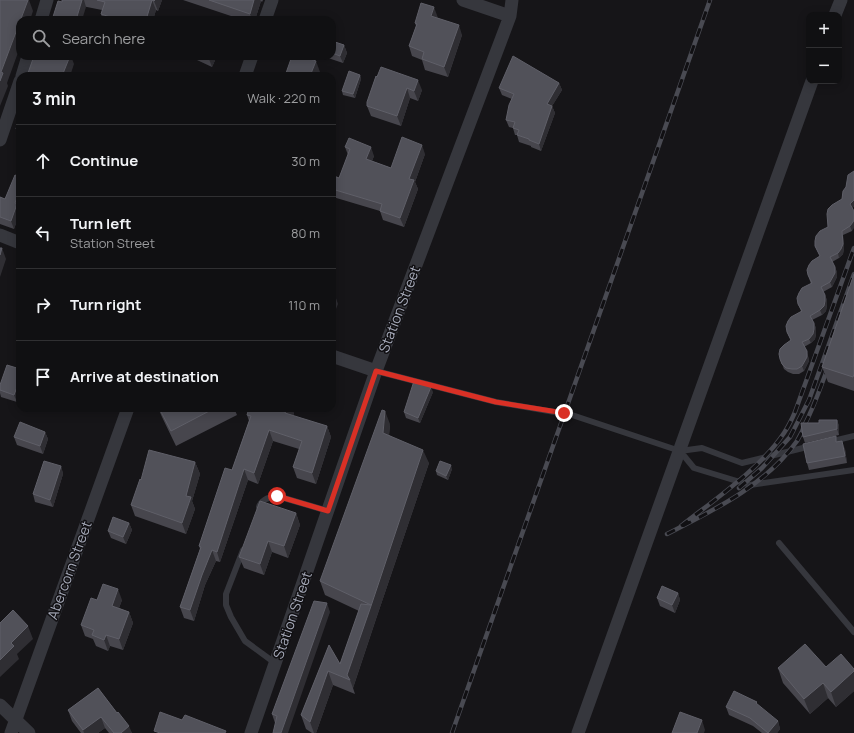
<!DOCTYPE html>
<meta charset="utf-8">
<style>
:root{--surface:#101012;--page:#1e1e20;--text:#f1f3f6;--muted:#9c9d9f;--line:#303032}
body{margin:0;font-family:Manrope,sans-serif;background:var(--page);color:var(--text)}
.controls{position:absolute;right:12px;top:12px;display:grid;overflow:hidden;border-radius:8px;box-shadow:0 2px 10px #0003}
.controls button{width:36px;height:36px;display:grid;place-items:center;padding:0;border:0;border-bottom:1px solid var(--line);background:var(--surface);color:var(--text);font:20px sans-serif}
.stop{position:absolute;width:12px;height:12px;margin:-9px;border:3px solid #d93025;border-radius:50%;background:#fff}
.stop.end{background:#d93025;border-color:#fff;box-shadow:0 1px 4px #0008}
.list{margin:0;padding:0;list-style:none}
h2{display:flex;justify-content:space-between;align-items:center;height:52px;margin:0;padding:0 16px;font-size:17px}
h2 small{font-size:13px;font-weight:400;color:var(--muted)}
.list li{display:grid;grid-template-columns:26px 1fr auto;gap:12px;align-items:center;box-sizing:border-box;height:72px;padding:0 16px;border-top:1px solid var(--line)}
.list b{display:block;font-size:15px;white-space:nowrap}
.list p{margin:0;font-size:13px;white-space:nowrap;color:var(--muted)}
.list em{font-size:13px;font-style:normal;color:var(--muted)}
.icon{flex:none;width:22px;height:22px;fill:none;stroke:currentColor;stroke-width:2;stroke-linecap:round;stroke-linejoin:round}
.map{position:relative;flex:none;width:854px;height:733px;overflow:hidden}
.search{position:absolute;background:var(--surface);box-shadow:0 2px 10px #0003;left:16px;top:16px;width:320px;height:44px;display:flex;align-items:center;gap:10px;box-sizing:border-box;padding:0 14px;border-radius:12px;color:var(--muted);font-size:15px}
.panel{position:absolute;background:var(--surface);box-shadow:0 2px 10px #0003;left:16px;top:72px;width:320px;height:340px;border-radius:12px}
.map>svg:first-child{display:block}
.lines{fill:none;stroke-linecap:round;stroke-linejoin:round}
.lane{stroke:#36373d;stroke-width:6}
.street{stroke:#36373d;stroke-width:13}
.rail-casing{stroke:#494a52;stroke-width:4.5}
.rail{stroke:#111013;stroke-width:3;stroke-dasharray:9;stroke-linecap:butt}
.wall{fill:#47464d}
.shaded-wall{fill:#2f2e33}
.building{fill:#515159;stroke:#5f5f68}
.route{stroke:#d93025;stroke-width:5}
.labels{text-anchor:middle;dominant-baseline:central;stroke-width:3;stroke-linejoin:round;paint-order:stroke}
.street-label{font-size:14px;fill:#a6aab9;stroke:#111013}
</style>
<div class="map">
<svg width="854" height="733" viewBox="0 0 854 733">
<rect width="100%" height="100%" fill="#161518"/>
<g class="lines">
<path class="lane" d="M 376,371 L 496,402 L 572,415 L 680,451 L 702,448 L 742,463 L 811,446
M 829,442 L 854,436
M 680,451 L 694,468 L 750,485 L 854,470
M 259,507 C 261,500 269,497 277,496 L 328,511
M 779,543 L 854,632
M 243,550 L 226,594 L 226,605 L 231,617 L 245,641 L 275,663"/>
<path class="street" d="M 463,0 L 510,16
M 835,15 L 841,0
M 41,20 L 47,0
M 265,20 L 272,0
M 22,76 L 28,56
M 245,76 L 252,56
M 0,140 L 20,81
M 0,235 L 20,243
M 332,356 L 376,371
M 0,705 L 29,733
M 11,733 L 128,408
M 251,733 L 376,371 L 510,16 L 512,0
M 578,733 L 812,81"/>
<g class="rail-casing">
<path id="rail" d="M 739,488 L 762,468 L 790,437 L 809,400 L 854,274
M 681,526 C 714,500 761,468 784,433 C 788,427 792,419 795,412 L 854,248
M 667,534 C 714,510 766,485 797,441 C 800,436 803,430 805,424 C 815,405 821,385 829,365
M 452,733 L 710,0"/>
</g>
<use href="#rail" class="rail"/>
</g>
<path class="wall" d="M 62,0 L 162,0 L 158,11 L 156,10 L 153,20 L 103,20 L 101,14 L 102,10 L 62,2 Z
M 183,0 L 263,0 L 262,2 L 261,1 L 255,20 L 243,20 Z
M 438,18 L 462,35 L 448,77 L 425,70 L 422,60 L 412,56 L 409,46 L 416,26 L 415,23 Z
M 332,41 L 344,45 L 347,53 L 343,63 L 328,58 L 327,56 L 332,56 Z
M 195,56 L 217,56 L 212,67 L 197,60 Z
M 360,75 L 361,79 L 355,98 L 343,95 L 342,91 Z
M 376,76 L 422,90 L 418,101 L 410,98 L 401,126 L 371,116 L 367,106 Z
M 559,83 L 562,90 L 552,106 L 555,113 L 541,151 L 531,147 L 531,146 L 519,142 L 517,135 L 515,135 L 513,128 L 509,127 L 506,120 L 512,99 L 502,95 L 499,88 Z
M 20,115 L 20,139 L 16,129 Z
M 345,147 L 374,156 L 372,161 L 391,168 L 425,154 L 415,182 L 418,189 L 404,227 L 383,220 L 380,211 L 333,197 L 332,195 L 332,181 L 339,178 L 348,155 Z
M 854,171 L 854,206 L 852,208 L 852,231 L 843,235 L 844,248 L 843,254 L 839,258 L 832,262 L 837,272 L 837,277 L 832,287 L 823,292 L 827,300 L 827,305 L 826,311 L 822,315 L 812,320 L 816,328 L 816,334 L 815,339 L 811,343 L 804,347 L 808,356 L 809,361 L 804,371 L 799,374 L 793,374 L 788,372 L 784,369 L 780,359 L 791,341 L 787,332 L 801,311 L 798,304 L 811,284 L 808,275 L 820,256 L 815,246 L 828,227 L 842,199 L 846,187 Z
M 20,177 L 20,205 L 19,208 L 20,212 L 14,229 L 0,224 L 0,197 L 5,199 Z
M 854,274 L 854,391 L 828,382 L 822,367 Z
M 20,369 L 17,402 L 1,397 L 0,393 L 0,385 Z
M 433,392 L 420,423 L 406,418 L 404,412 Z
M 158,408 L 234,408 L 237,415 L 176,446 L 162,417 Z
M 294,413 L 293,416 L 327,426 L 331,437 L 316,484 L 297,478 L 293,467 L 299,449 L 273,441 L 258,484 L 248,480 L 220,562 L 216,561 L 205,585 L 194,621 L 184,618 L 180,607 L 200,549 L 199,546 L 232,470 L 249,421 L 247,415 Z
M 837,420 L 839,426 L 839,435 L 805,443 L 803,437 L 819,423 Z
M 390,424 L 389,435 L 429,463 L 376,619 L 353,688 L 355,694 L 333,685 L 316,733 L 312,733 L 306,729 L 301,715 L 329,645 L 340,664 L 359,611 L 325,595 L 320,581 Z
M 45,432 L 48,439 L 43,454 L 17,445 L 14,437 Z
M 838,442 L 845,449 L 847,463 L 809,470 L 807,463 Z
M 195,462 L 200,474 L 192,501 L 195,509 L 186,534 L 135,516 L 131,505 L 141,480 Z
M 61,466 L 63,474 L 53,507 L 35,502 L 33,494 Z
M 452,469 L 448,480 L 437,475 L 436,471 Z
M 296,513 L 300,525 L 288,558 L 272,552 L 264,575 L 244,568 L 239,557 Z
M 129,523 L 132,530 L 126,544 L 111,538 L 108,531 Z
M 678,593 L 680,600 L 675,613 L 660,606 L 657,598 Z
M 97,600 L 122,600 L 119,608 L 129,612 L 133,623 L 123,650 L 110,646 L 108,651 L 96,646 L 93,639 L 85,636 L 81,625 Z
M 330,612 L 275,723 L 272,714 Z
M 826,667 L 854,669 L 854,691 L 836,707 L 828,698 L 810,714 L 783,683 L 778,668 Z
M 98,688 L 132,733 L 109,733 L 105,728 L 98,733 L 81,733 L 72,721 L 68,710 Z
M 726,707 L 778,721 L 780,729 L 777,733 L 762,733 L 753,726 L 729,715 Z"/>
<path class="shaded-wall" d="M 28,0 L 29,0 L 33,11 L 30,20 L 20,20 Z
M 82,0 L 84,0 L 86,7 L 82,20 L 76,20 Z
M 152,0 L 156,10 L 153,20 L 146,20 Z
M 155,0 L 162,0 L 158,11 L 154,1 Z
M 254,0 L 260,0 L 261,1 L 255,20 L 252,20 L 250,14 Z
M 434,7 L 438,18 L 431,16 Z
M 20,21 L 20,47 L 7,83 L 8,86 L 0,106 L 0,81 L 1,72 Z
M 459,25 L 462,35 L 448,77 L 444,67 Z
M 344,45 L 347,53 L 343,63 L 340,56 Z
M 67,56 L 71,56 L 74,64 L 70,76 L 62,76 Z
M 210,56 L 217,56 L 212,67 L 209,59 Z
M 316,61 L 320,72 L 318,76 L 310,76 Z
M 360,75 L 361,79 L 355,98 L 353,94 Z
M 418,80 L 422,90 L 418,101 L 414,91 Z
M 559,83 L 562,90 L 549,111 L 547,104 Z
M 407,88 L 410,98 L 401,126 L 397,116 Z
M 552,106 L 555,113 L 541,151 L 539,144 Z
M 422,145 L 425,154 L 415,182 L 418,189 L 404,227 L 400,218 L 409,179 Z
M 371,147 L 374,156 L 369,168 L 366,159 Z
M 20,190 L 20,205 L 19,208 L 20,212 L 14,229 L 11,221 L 15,203 Z
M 854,200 L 854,206 L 852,208 L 850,204 Z
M 854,220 L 854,228 L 852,231 L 850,226 Z
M 842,231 L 843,235 L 844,248 L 843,254 L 839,258 L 838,253 Z
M 2,248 L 6,259 L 0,277 L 0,255 Z
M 835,267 L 837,272 L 837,277 L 832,287 L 830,282 Z
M 334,292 L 338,304 L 332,319 L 332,298 Z
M 825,295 L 827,300 L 827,305 L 826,311 L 822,315 L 820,310 Z
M 814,323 L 816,328 L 816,334 L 815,339 L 811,343 L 809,339 Z
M 807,351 L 809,361 L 804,371 L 802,366 Z
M 20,379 L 20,394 L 17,402 L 14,395 Z
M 431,387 L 433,392 L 420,423 L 418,418 Z
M 287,408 L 293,408 L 294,413 L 289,424 L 285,413 Z
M 385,411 L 390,424 L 388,447 L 383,433 Z
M 837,420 L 839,426 L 839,435 L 837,429 Z
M 327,426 L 331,437 L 316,484 L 312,473 Z
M 269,430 L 273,441 L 258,484 L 254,473 Z
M 45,432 L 48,439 L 43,454 L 40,446 Z
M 842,441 L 845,449 L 847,463 L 845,456 Z
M 423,450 L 429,463 L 376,619 L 353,688 L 350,680 L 347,675 Z
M 195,462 L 200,474 L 192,501 L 195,509 L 186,534 L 182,523 L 186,496 Z
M 451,465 L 452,469 L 448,480 L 446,476 Z
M 61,466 L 63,474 L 53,507 L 50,500 Z
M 244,469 L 248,480 L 220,562 L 217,552 Z
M 296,513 L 300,525 L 288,558 L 284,546 Z
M 129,523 L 132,530 L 126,544 L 123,537 Z
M 268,541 L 272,552 L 264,575 L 260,564 Z
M 212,550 L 216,561 L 205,585 L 194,621 L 190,610 L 202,575 Z
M 118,589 L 122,600 L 116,616 L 112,606 Z
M 678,593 L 680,600 L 675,613 L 672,605 Z
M 327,603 L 330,612 L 288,733 L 281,733 Z
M 129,612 L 133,623 L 123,650 L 119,639 Z
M 28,626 L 33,639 L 17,654 L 19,659 L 0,677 L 0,660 L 11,643 Z
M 106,635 L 110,646 L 108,651 L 104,640 Z
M 328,671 L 333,685 L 316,733 L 314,733 L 310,722 Z
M 854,671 L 854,691 L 836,707 L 831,692 Z
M 823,683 L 828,698 L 810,714 L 804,699 Z
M 101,717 L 105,728 L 98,733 L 84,733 L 83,730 Z
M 702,720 L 705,730 L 704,733 L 697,733 Z
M 778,721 L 780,729 L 777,733 L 768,733 Z
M 129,726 L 132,733 L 121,733 Z"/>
<path class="building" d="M 0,0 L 28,0 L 1,72 L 3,73 L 0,81 Z
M 62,0 L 82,0 L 76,20 L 52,20 L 58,1 L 62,2 Z
M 97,0 L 155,0 L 154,1 L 152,0 L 146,20 L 119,20 L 101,14 L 105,2 Z
M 209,0 L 254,0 L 250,14 Z
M 421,3 L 434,7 L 431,16 L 459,25 L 444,67 L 422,59 L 424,52 L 409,46 L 417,24 L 415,23 Z
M 332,41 L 344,45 L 340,56 L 332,53 Z
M 34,56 L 70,56 L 62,76 L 27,76 Z
M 202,56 L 210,56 L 209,59 Z
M 292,56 L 301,56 L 316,61 L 310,76 L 285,76 Z
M 513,56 L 559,83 L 547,104 L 552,106 L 539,144 L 529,140 L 529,139 L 517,135 L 519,130 L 513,128 L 515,122 L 506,120 L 509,105 L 514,94 L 499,88 Z
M 381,67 L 418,80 L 414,91 L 407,88 L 397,116 L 367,106 L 367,102 L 376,76 L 377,77 Z
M 349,71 L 360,75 L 353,94 L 342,91 Z
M 20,115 L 20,130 L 16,129 Z
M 402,137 L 422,145 L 409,179 L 414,180 L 400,218 L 380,211 L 382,204 L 332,189 L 332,181 L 334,176 L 339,178 L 350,149 L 345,147 L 349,138 L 371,147 L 366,159 L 391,168 Z
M 854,171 L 854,200 L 850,204 L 854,211 L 854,220 L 853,222 L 850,226 L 842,231 L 843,244 L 841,249 L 838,253 L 830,257 L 835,267 L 835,273 L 830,282 L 821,287 L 825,295 L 825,301 L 824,306 L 820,310 L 810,316 L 814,323 L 814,329 L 813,334 L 809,339 L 802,342 L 807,351 L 807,357 L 802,366 L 797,369 L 792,369 L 786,368 L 782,364 L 780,359 L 779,354 L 780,349 L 784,345 L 791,340 L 787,332 L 786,326 L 788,321 L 791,317 L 802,311 L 798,304 L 797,298 L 799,293 L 802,288 L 812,283 L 808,275 L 807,270 L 809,265 L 812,261 L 820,256 L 815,246 L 815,241 L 816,236 L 820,231 L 828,227 L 827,214 L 828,209 L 832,205 L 842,199 L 843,191 L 846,187 L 848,175 Z
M 15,175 L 20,177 L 20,190 L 15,203 L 17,204 L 11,221 L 0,217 L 0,197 L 5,199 Z
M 0,248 L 2,248 L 0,255 Z
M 854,274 L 854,374 L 853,377 L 822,367 Z
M 332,291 L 334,292 L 332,298 Z
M 7,365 L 20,369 L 20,379 L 14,395 L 0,390 L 0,385 Z
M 414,381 L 431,387 L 418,418 L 404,412 Z
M 159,408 L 215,408 L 171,431 Z
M 249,408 L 287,408 L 285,413 L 327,426 L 312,473 L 293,467 L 302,441 L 269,430 L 254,473 L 244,469 L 217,552 L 212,550 L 202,575 L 190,610 L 180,607 L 201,547 L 199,546 L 225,468 L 232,470 L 251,416 L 247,415 Z
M 382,410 L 385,411 L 383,433 L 423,450 L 371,606 L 347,675 L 350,680 L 328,671 L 310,722 L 301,715 L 329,645 L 340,664 L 361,604 L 371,605 L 320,581 Z
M 819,420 L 837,420 L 837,429 L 803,437 L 801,423 L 819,423 Z
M 20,422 L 45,432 L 40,446 L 14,437 Z
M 836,436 L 836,442 L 842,441 L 845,456 L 807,463 L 803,444 Z
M 149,450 L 195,462 L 186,496 L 191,497 L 182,523 L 131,505 L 140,479 L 141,480 Z
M 44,461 L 61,466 L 50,500 L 33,494 Z
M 440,461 L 451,465 L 446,476 L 436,471 Z
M 260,501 L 296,513 L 284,546 L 268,541 L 260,564 L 239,557 Z
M 113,517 L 129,523 L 123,537 L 108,531 Z
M 103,584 L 118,589 L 112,606 L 129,612 L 119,639 L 106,635 L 104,640 L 92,635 L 94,630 L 81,625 L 91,598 L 97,600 Z
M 662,586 L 678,593 L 672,605 L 657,598 Z
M 314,601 L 327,603 L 281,733 L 273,733 L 277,716 L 272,714 Z
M 13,610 L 28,626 L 11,643 L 14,646 L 0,660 L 0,623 Z
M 805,644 L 826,667 L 841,654 L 854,669 L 854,671 L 831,692 L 823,683 L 804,699 L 778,668 Z
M 98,688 L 117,713 L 118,712 L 129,726 L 121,733 L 114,733 L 101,717 L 83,730 L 68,710 Z
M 734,691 L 757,702 L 756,703 L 778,721 L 768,733 L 750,718 L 726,707 Z
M 160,712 L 182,720 L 185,715 L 226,731 L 225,733 L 160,733 L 154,731 Z
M 680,712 L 702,720 L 697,733 L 672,733 Z"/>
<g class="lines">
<path class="route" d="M 277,496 L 328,511 L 376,371 L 496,402 L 564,413"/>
</g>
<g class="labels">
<g class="street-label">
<text transform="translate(399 309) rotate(-69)">Station Street</text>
<text transform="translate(69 570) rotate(-70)">Abercorn Street</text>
<text transform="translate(292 615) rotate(-71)">Station Street</text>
</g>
</g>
</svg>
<div class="controls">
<button>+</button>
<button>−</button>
</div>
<div class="stop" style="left:277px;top:496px"></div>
<div class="stop end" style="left:564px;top:413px"></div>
<div class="search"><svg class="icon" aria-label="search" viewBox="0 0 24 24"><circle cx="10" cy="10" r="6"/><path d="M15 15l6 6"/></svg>Search here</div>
<section class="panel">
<h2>3 min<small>Walk · 220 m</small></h2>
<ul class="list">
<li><svg class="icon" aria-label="ahead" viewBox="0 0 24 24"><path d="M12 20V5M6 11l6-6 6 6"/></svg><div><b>Continue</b></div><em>30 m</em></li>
<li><svg class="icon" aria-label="left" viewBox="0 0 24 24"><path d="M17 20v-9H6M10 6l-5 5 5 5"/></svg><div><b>Turn left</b><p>Station Street</p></div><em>80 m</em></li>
<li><svg class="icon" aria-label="right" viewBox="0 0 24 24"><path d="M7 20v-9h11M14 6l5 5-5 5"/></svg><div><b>Turn right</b></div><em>110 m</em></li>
<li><svg class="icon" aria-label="arrive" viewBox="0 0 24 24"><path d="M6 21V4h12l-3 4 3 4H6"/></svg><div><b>Arrive at destination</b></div></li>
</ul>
</section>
</div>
